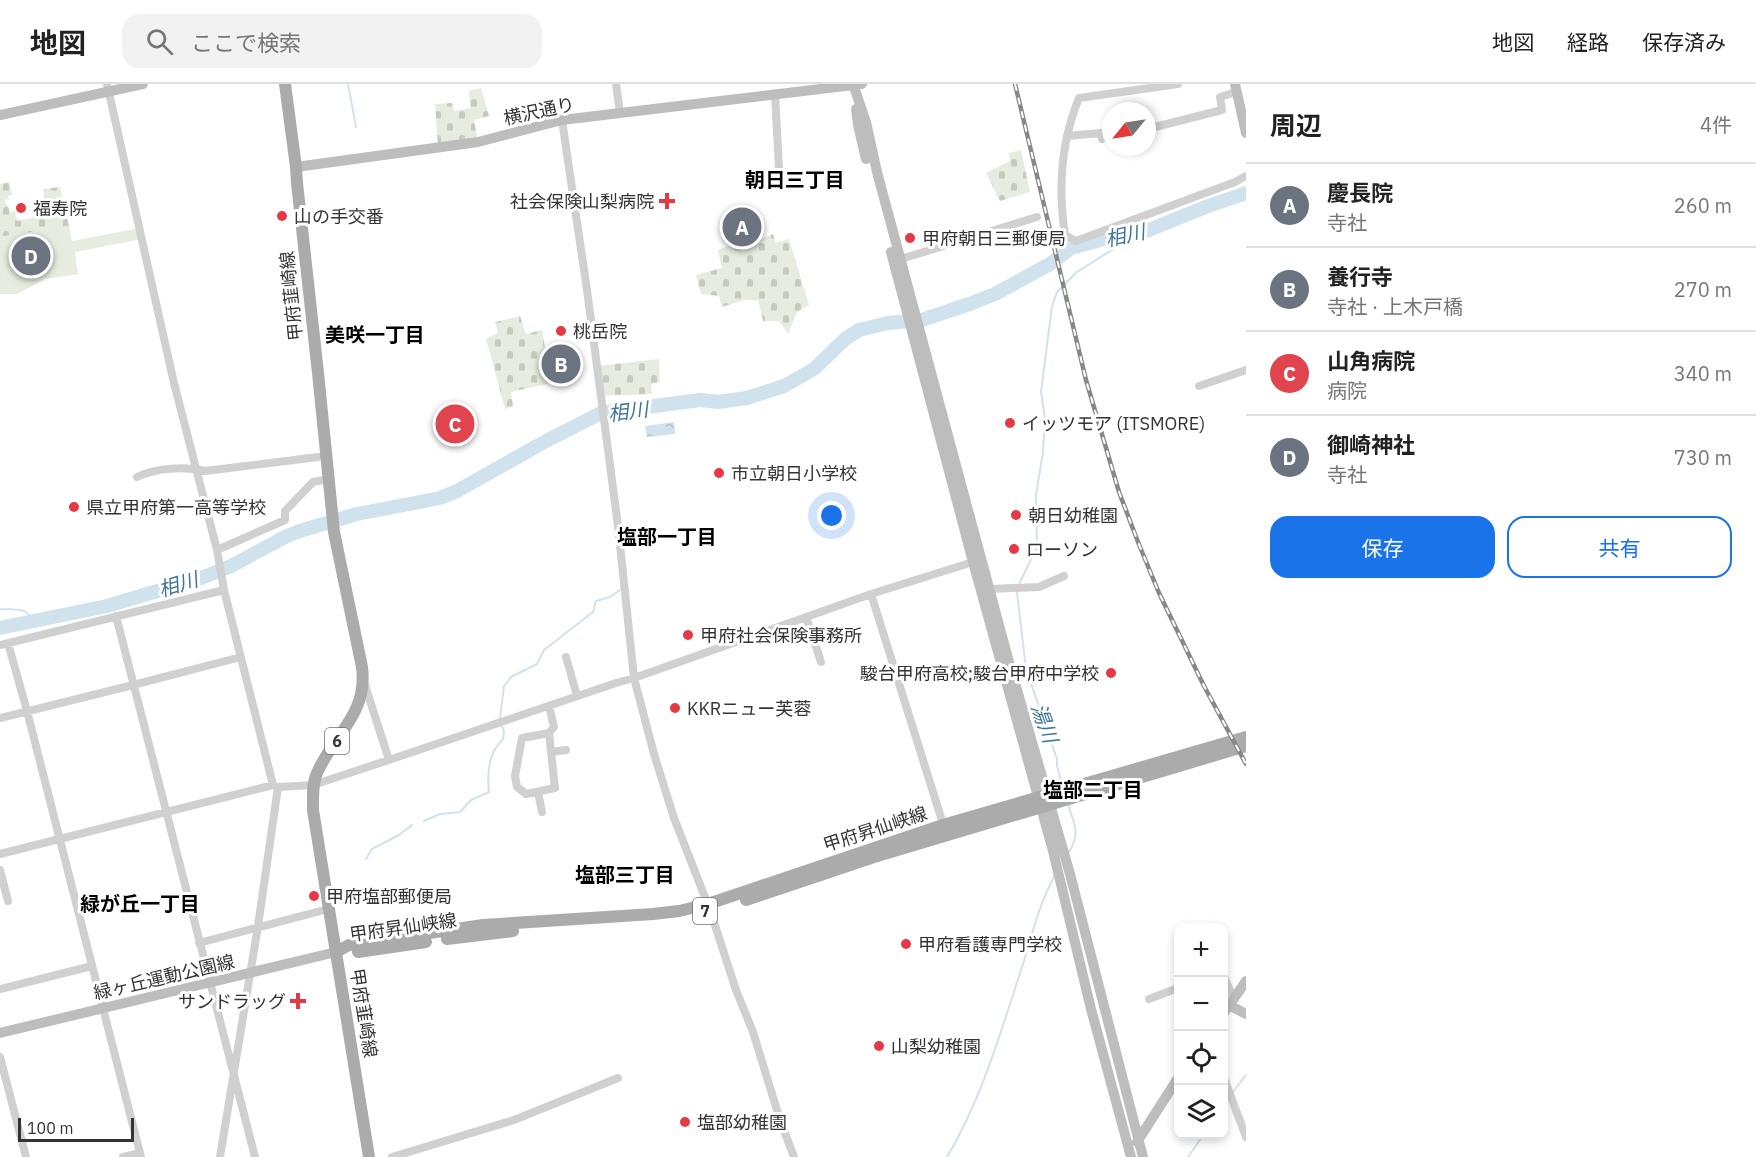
<!DOCTYPE html>
<html lang="ja">
<meta charset="utf-8">
<style>
:root{--surface:#fff;--page:#f2f2f2;--text:#222;--muted:#767676;--line:#e0e0e0;--accent:#1a73e8}
body{margin:0;font-family:"IBM Plex Sans","Noto Sans JP",sans-serif;background:var(--page);color:var(--text)}
.controls{position:absolute;right:18px;bottom:18px;display:grid;overflow:hidden;border-radius:12px;box-shadow:0 3px 9px #0003}
.controls button{width:54px;height:54px;display:grid;place-items:center;padding:0;border:0;border-bottom:2px solid var(--line);background:var(--surface);color:var(--text);font:30px sans-serif}
.compass{position:absolute;left:1102px;top:18px;width:54px;height:54px;border-radius:50%;background:var(--surface);box-shadow:0 3px 9px #0003;rotate:240deg}
.scale{position:absolute;left:18px;bottom:15px;width:116px;box-sizing:border-box;padding-left:6px;border:3px solid #333;border-top:0;font-size:16px;line-height:21px;white-space:nowrap;color:#333;-webkit-text-stroke:4px #fff;paint-order:stroke}
.you{position:absolute;left:832px;top:432px;width:21px;height:21px;margin:-15px;border:4px solid #fff;border-radius:50%;background:#1a73e8;box-shadow:0 0 0 9px #1a73e833}
.badge{display:grid;place-items:center;width:39px;height:39px;border-radius:50%;background:var(--accent);color:#fff;font-size:20px;font-weight:700}
.pin{position:absolute;translate:-50% -50%;border:3px solid #fff;box-shadow:0 2px 6px #0006}
.list{margin:0;padding:0;list-style:none}
h2{display:flex;justify-content:space-between;align-items:center;height:78px;margin:0;padding:0 24px;font-size:26px}
h2 small{font-size:20px;font-weight:400;color:var(--muted)}
.list li{display:grid;grid-template-columns:39px 1fr auto;gap:18px;align-items:center;box-sizing:border-box;height:84px;padding:0 24px;border-top:2px solid var(--line)}
.list b{display:block;font-size:22px;white-space:nowrap}
.list p{margin:0;font-size:20px;white-space:nowrap;color:var(--muted)}
.list em{font-size:20px;font-style:normal;color:var(--muted)}
.actions{display:flex;gap:12px;padding:18px 24px}
.actions a{flex:1;padding:14px 0;border:2px solid var(--accent);border-radius:18px;text-align:center;font-size:21px;color:var(--accent)}
.actions .main{background:var(--accent);color:#fff}
.icon{flex:none;width:33px;height:33px;fill:none;stroke:currentColor;stroke-width:2;stroke-linecap:round;stroke-linejoin:round}
.map{position:relative;flex:none;width:1246px;height:1073px;overflow:hidden}
header{display:flex;align-items:center;gap:36px;box-sizing:border-box;height:84px;padding:0 30px;background:var(--surface);border-bottom:2px solid var(--line)}
header strong{font-size:28px}
nav{display:flex;gap:33px;margin-inline-start:auto;font-size:21px}
.search{width:420px;height:54px;background:var(--page);display:flex;align-items:center;gap:15px;box-sizing:border-box;padding:0 21px;border-radius:18px;color:var(--muted);font-size:22px}
main{display:flex}
aside{flex:1;background:var(--surface)}
.map>svg:first-child{display:block}
.cemetery{fill:url(#cemetery-stones)}
.green{fill:#e6ecdf}
.water{fill:url(#water-ripples)}
.lines{fill:none;stroke-linecap:round;stroke-linejoin:round}
.stream{stroke:#cfe2ee;stroke-width:2}
.river{stroke:#cfe2ee;stroke-width:14}
.street{stroke:#d0d0d0;stroke-width:8}
.secondary{stroke:#bdbdbd;stroke-width:10}
.primary{stroke:#ababab;stroke-width:12}
.rail-casing{stroke:#888;stroke-width:4.5}
.rail{stroke:#fff;stroke-width:2;stroke-dasharray:7;stroke-linecap:butt}
.poi-dot{fill:#e63946;stroke:#fff;stroke-width:2}
.labels{text-anchor:middle;dominant-baseline:central;stroke-width:6;stroke-linejoin:round;paint-order:stroke}
.shield{fill:#fff;stroke:#707070;stroke-width:1.5}
.shield-label{font-size:16px;font-weight:bold;fill:#333}
.street-label{font-size:18px;fill:#333;stroke:#fff}
.poi-label{font-size:18px;fill:#333;stroke:#fff;text-anchor:start}
.neighbourhood-label{font-size:20px;font-weight:bold;fill:#000;stroke:#fff}
.water-label{font-size:20px;font-style:italic;fill:#3f7597;stroke:#fff}
</style>
<header>
<strong>地図</strong>
<div class="search"><svg class="icon" aria-label="search" viewBox="0 0 24 24"><circle cx="10" cy="10" r="6"/><path d="M15 15l6 6"/></svg>ここで検索</div>
<nav><a>地図</a><a>経路</a><a>保存済み</a></nav>
</header>
<main>
<div class="map">
<svg width="1246" height="1073" viewBox="0 0 1246 1073">
<defs>
<pattern id="cemetery-stones" width="16" height="16" patternUnits="userSpaceOnUse" patternTransform="scale(1.5)"><rect width="16" height="16" fill="#e6ecdf"/><path d="M2 7V4a2 2 0 0 1 4 0v3zM10 15v-3a2 2 0 0 1 4 0v3z" fill="#c6cbc0"/></pattern>
<pattern id="water-ripples" width="26" height="14" patternUnits="userSpaceOnUse" patternTransform="scale(1.5)"><rect width="26" height="14" fill="#cfe2ee"/><path d="M2 4q2-2 4 0t4 0M15 11q2-2 4 0t4 0" fill="none" stroke="#b2c2cd"/></pattern>
</defs>
<rect width="100%" height="100%" fill="#fff"/>
<path class="cemetery" d="M 481,4 L 489,32 L 474,36 L 478,58 L 438,63 L 435,20 L 452,19 L 454,27 L 470,24 L 469,7 Z
M 1021,66 L 1030,108 L 1000,117 L 986,89 L 1010,77 L 1009,69 Z
M 9,98 L 12,111 L 8,112 L 9,115 L 5,116 L 6,121 L 8,121 L 10,128 L 15,127 L 17,137 L 47,130 L 43,105 L 60,103 L 69,142 L 0,153 L 0,100 Z
M 773,150 L 776,159 L 789,155 L 809,221 L 797,228 L 788,250 L 779,237 L 763,237 L 758,216 L 745,216 L 722,223 L 719,212 L 701,210 L 696,191 L 722,184 L 718,166 L 749,154 L 750,157 L 756,156 L 757,157 Z
M 520,232 L 526,250 L 542,246 L 551,299 L 511,308 L 513,322 L 505,325 L 486,255 L 498,249 L 495,238 Z
M 659,275 L 660,298 L 651,300 L 652,310 L 601,312 L 596,282 Z"/>
<path class="green" d="M 69,142 L 72,157 L 140,144 L 142,155 L 75,168 L 78,190 L 45,195 L 17,210 L 0,210 L 0,153 Z"/>
<path class="water" d="M 674,338 L 675,350 L 647,353 L 645,342 Z"/>
<g class="lines">
<path class="stream" d="M 348,0 L 356,43
M 0,525 C 15,526 26,522 33,537
M 500,634 L 504,602 L 511,593 L 537,580 L 544,566 L 593,528 L 596,517 L 610,513 L 620,506
M 1063,703 L 1057,682 L 1057,675 L 1026,585 L 1017,509 L 1020,498 L 1037,463 L 1036,411 L 1043,368 L 1045,334 L 1041,308 L 1052,222 L 1057,208 L 1077,188 L 1134,152
M 1068,720 C 1074,741 1081,748 1069,768
M 424,737 L 440,730 L 460,728 L 471,716 L 489,708 C 487,690 489,668 503,655 L 504,648 L 502,642
M 366,775 L 372,765 L 399,751 L 412,741
M 1232,1009 L 1246,991
M 1224,1022 L 1227,1017
M 947,1073 C 983,1013 1002,943 1024,877 C 1033,847 1040,818 1055,791
M 1188,1073 L 1204,1050"/>
<path class="river" d="M 0,544 L 107,522 L 201,494 L 231,482 L 287,452 L 303,446 L 357,430 L 440,414 L 457,407 L 546,357 L 601,329 L 700,316 L 718,318 L 747,314 L 784,302 L 814,285 L 845,255 L 859,246 L 888,239 L 922,236 L 972,219 L 995,210 L 1050,180 L 1071,164 L 1126,149 L 1134,152 L 1208,122 L 1246,109"/>
<path class="street" d="M 107,0 L 174,299 L 217,466 L 224,506 L 273,701
M 616,0 L 620,29
M 1178,0 L 1079,14 C 1061,58 1058,105 1065,151 L 1076,157 L 1235,98 L 1246,92
M 775,10 L 780,104
M 562,36 L 587,206 L 618,442 L 634,594 L 654,670 L 674,734 L 710,826 L 736,906 L 753,948 L 780,1036 L 794,1073
M 1147,45 L 1222,26 L 1220,13 L 1236,8
M 1067,52 L 1101,49 L 1102,55
M 898,176 L 1037,133
M 1199,302 L 1246,286
M 137,393 C 155,384 185,382 205,387 L 326,372
M 217,466 L 285,436 L 285,427 L 313,398 L 329,395
M 989,505 L 1039,503 L 1064,492
M 871,510 L 944,743
M 116,532 L 255,1073
M 806,533 L 821,578
M 8,559 L 27,627 L 141,1073
M 0,561 L 224,506
M 566,573 L 577,612
M 364,598 L 389,676
M 0,634 L 133,601 L 241,573
M 549,649 L 522,654 L 515,692 L 517,703 L 526,710 L 555,704 L 549,649 L 554,643 L 549,622
M 551,668 L 566,666
M 538,708 L 542,728
M 0,770 L 273,701 L 278,703 L 313,701 L 389,676 L 616,599 L 634,594 L 871,510 L 973,478
M 0,786 L 8,817
M 199,859 L 328,825
M 1224,893 L 1234,915
M 0,905 L 92,882
M 1149,915 L 1178,904
M 0,973 L 26,1073
M 1224,994 L 1246,1053
M 123,1073 L 140,1069
M 220,1073 L 258,842 L 278,703
M 392,1073 L 514,1036 L 618,994"/>
<path class="secondary" d="M 853,0 L 866,38 L 877,88 L 1009,578 L 1070,790 L 1143,1073
M 1235,0 L 1246,49
M 856,25 L 858,41 L 866,75
M 0,31 L 143,0
M 296,83 L 478,58 L 562,36 L 862,0
M 891,168 L 973,478 L 1053,767 L 1091,925 L 1131,1073
M 1229,921 L 1246,930
M 1224,929 L 1246,897
M 0,949 C 112,921 224,896 336,868
M 1137,1058 L 1178,994"/>
<path class="primary" d="M 285,0 L 296,83 L 297,99 L 318,289 L 334,448 L 362,583 C 368,631 334,650 317,689 C 312,700 313,713 313,726 L 369,1073
M 746,816 L 874,773 L 1246,662
M 447,855 L 513,847
M 336,868 L 349,861 L 483,841 L 653,830 L 679,827 L 708,820 L 943,741 L 1246,653
M 358,868 L 426,858"/>
<g class="rail-casing">
<path id="rail" d="M 1015,0 L 1086,296 L 1119,408 L 1138,458 L 1159,509 L 1204,602 L 1246,680"/>
</g>
<use href="#rail" class="rail"/>
</g>
<g class="poi-dot">
<path d="M664 108h6v6h6v6h-6v6h-6v-6h-6v-6h6z"/>
<circle cx="21" cy="124" r="6"/>
<circle cx="282" cy="132" r="6"/>
<circle cx="910" cy="154" r="6"/>
<circle cx="561" cy="247" r="6"/>
<circle cx="1010" cy="339" r="6"/>
<circle cx="719" cy="389" r="6"/>
<circle cx="74" cy="423" r="6"/>
<circle cx="1016" cy="431" r="6"/>
<circle cx="1014" cy="465" r="6"/>
<circle cx="688" cy="551" r="6"/>
<circle cx="1111" cy="589" r="6"/>
<circle cx="675" cy="624" r="6"/>
<circle cx="314" cy="812" r="6"/>
<circle cx="906" cy="860" r="6"/>
<path d="M295 908h6v6h6v6h-6v6h-6v-6h-6v-6h6z"/>
<circle cx="879" cy="962" r="6"/>
<circle cx="685" cy="1038" r="6"/>
</g>
<g class="labels">
<g class="shield">
<rect x="325" y="644" width="24" height="26" rx="4.5"/>
<rect x="693" y="814" width="24" height="26" rx="4.5"/>
</g>
<g class="shield-label">
<text x="337" y="657">6</text>
<text x="705" y="827">7</text>
</g>
<g class="street-label">
<text transform="translate(539 27) rotate(-12)">横沢通り</text>
<text transform="translate(291 212) rotate(-96)">甲府韮崎線</text>
<text transform="translate(875 745) rotate(-18)">甲府昇仙峡線</text>
<text transform="translate(403 843) rotate(-8)">甲府昇仙峡線</text>
<text transform="translate(164 893) rotate(-13)">緑ヶ丘運動公園線</text>
<text transform="translate(364 929) rotate(81)">甲府韮崎線</text>
</g>
<g class="poi-label">
<text x="654" y="117" text-anchor="end">社会保険山梨病院</text>
<text x="33" y="124">福寿院</text>
<text x="294" y="132">山の手交番</text>
<text x="922" y="154">甲府朝日三郵便局</text>
<text x="573" y="247">桃岳院</text>
<text x="1022" y="339">イッツモア (ITSMORE)</text>
<text x="731" y="389">市立朝日小学校</text>
<text x="86" y="423">県立甲府第一高等学校</text>
<text x="1028" y="431">朝日幼稚園</text>
<text x="1026" y="465">ローソン</text>
<text x="700" y="551">甲府社会保険事務所</text>
<text x="1099" y="589" text-anchor="end">駿台甲府高校;駿台甲府中学校</text>
<text x="687" y="624">KKRニュー芙蓉</text>
<text x="326" y="812">甲府塩部郵便局</text>
<text x="918" y="860">甲府看護専門学校</text>
<text x="286" y="917" text-anchor="end">サンドラッグ</text>
<text x="891" y="962">山梨幼稚園</text>
<text x="697" y="1038">塩部幼稚園</text>
</g>
<g class="neighbourhood-label">
<text x="795" y="95">朝日三丁目</text>
<text x="375" y="250">美咲一丁目</text>
<text x="667" y="452">塩部一丁目</text>
<text x="1093" y="705">塩部二丁目</text>
<text x="625" y="790">塩部三丁目</text>
<text x="140" y="819">緑が丘一丁目</text>
</g>
<g class="water-label">
<text transform="translate(1125 151) rotate(-12)">相川</text>
<text transform="translate(628 327) rotate(-7)">相川</text>
<text transform="translate(178 500) rotate(-17)">相川</text>
<text transform="translate(1045 639) rotate(70)">湯川</text>
</g>
</g>
</svg>
<div class="controls">
<button>+</button>
<button>−</button>
<button><svg class="icon" aria-label="locate" viewBox="0 0 24 24"><circle cx="12" cy="12" r="6"/><path d="M12 2v4M12 18v4M2 12h4M18 12h4"/></svg></button>
<button><svg class="icon" aria-label="layers" viewBox="0 0 24 24"><path d="M12 4l9 5-9 5-9-5zM3 14l9 5 9-5"/></svg></button>
</div>
<svg class="compass" viewBox="-18 -18 36 36"><path d="M0-13l5 13h-10z" fill="#e53935"/><path d="M0 13l5-13h-10z" fill="#767676"/></svg>
<div class="scale">100 m</div>
<div class="you"></div>
<div class="pin badge" style="left:742px;top:143px;background:#6b7280">A</div>
<div class="pin badge" style="left:561px;top:280px;background:#6b7280">B</div>
<div class="pin badge" style="left:455px;top:340px;background:#e0444e">C</div>
<div class="pin badge" style="left:31px;top:172px;background:#6b7280">D</div>
</div>
<aside>
<h2>周辺<small>4件</small></h2>
<ul class="list">
<li><span class="badge" style="background:#6b7280">A</span><div><b>慶長院</b><p>寺社</p></div><em>260 m</em></li>
<li><span class="badge" style="background:#6b7280">B</span><div><b>養行寺</b><p>寺社 · 上木戸橋</p></div><em>270 m</em></li>
<li><span class="badge" style="background:#e0444e">C</span><div><b>山角病院</b><p>病院</p></div><em>340 m</em></li>
<li><span class="badge" style="background:#6b7280">D</span><div><b>御崎神社</b><p>寺社</p></div><em>730 m</em></li>
</ul>
<div class="actions"><a class="main">保存</a><a>共有</a></div>
</aside>
</main>
